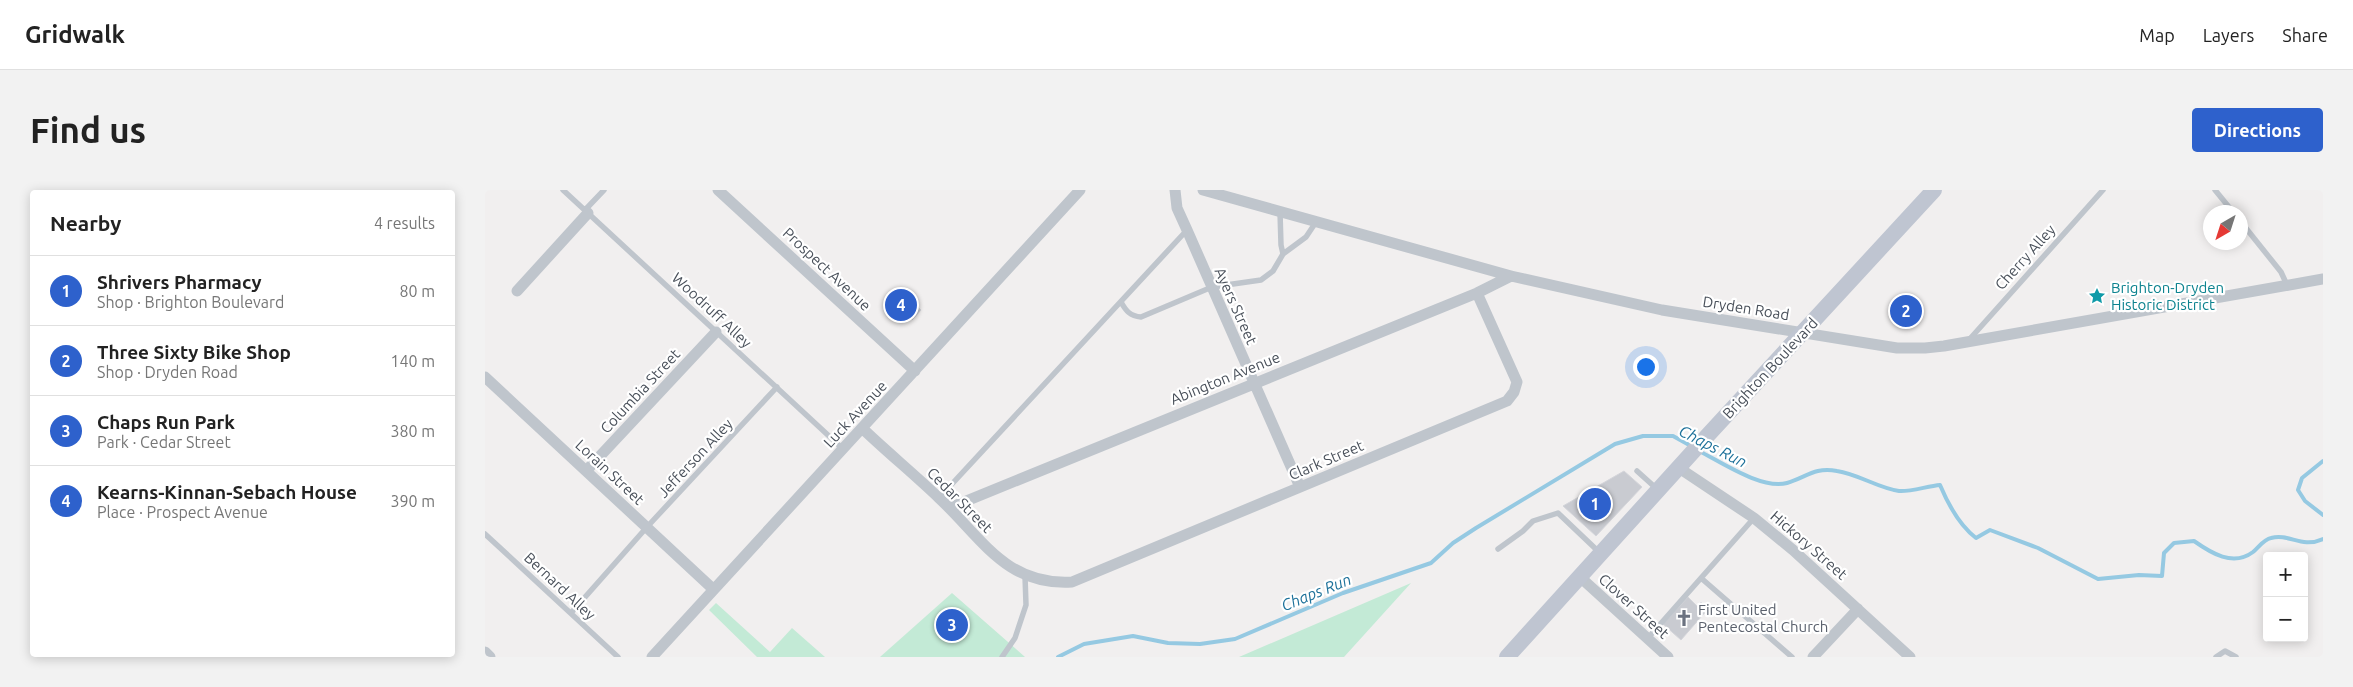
<!DOCTYPE html>
<meta charset="utf-8">
<style>
:root{--surface:#fff;--page:#f2f2f2;--text:#222;--muted:#767676;--line:#e0e0e0;--accent:#2e61cc}
body{margin:0;font-family:Ubuntu,sans-serif;background:var(--page);color:var(--text)}
.controls{position:absolute;right:15px;bottom:15px;display:grid;overflow:hidden;border-radius:5px;box-shadow:0 2px 12px #0003}
.controls button{width:45px;height:45px;display:grid;place-items:center;padding:0;border:0;border-bottom:1px solid var(--line);background:var(--surface);color:var(--text);font:25px sans-serif}
.compass{position:absolute;left:1718px;top:15px;width:45px;height:45px;border-radius:50%;background:var(--surface);box-shadow:0 2px 12px #0003;rotate:219deg}
.you{position:absolute;left:1160px;top:176px;width:18px;height:18px;margin:-12px;border:4px solid #fff;border-radius:50%;background:#1a73e8;box-shadow:0 0 0 8px #1a73e833}
.badge{display:grid;place-items:center;width:32px;height:32px;border-radius:50%;background:var(--accent);color:#fff;font-size:16px;font-weight:700}
.pin{position:absolute;translate:-50% -50%;border:2px solid #fff;box-shadow:0 1px 5px #0006}
.list{margin:0;padding:0;list-style:none}
h2{display:flex;justify-content:space-between;align-items:center;height:65px;margin:0;padding:0 20px;font-size:21px}
h2 small{font-size:16px;font-weight:400;color:var(--muted)}
.list li{display:grid;grid-template-columns:32px 1fr auto;gap:15px;align-items:center;box-sizing:border-box;height:70px;padding:0 20px;border-top:1px solid var(--line)}
.list b{display:block;font-size:19px;white-space:nowrap}
.list p{margin:0;font-size:16px;white-space:nowrap;color:var(--muted)}
.list em{font-size:16px;font-style:normal;color:var(--muted)}
.map{position:relative;flex:none;width:1838px;height:467px;overflow:hidden;border-radius:5px}
header{display:flex;align-items:center;gap:30px;box-sizing:border-box;height:70px;padding:0 25px;background:var(--surface);border-bottom:1px solid var(--line)}
header strong{font-size:24px}
nav{display:flex;gap:28px;margin-inline-start:auto;font-size:18px}
.intro{display:flex;align-items:center;justify-content:space-between;box-sizing:border-box;height:120px;padding:0 30px}
h1{margin:0;font-size:35px}
.button{padding:12px 22px;border-radius:5px;background:var(--accent);color:#fff;font-size:18px;font-weight:700}
main{display:flex;gap:30px;padding:0 30px}
aside{flex:1;background:var(--surface);border-radius:5px;box-shadow:0 2px 12px #0003}
.map>svg:first-child{display:block}
.green{fill:#c3ead6}
.lines{fill:none;stroke-linecap:round;stroke-linejoin:round}
.stream{stroke:#95c9e2;stroke-width:4}
.building{fill:#c9cbd1;stroke:#d4d5da}
.lane{stroke:#bfc5cc;stroke-width:5.5}
.street{stroke:#bfc5cc;stroke-width:11}
.secondary{stroke:#bfc5d1;stroke-width:16}
.labels{text-anchor:middle;dominant-baseline:central;stroke-width:4.5;stroke-linejoin:round;paint-order:stroke}
.street-label{font-size:15px;fill:#49505a;stroke:#fff}
.culture-label{font-size:15px;fill:#0d838f;stroke:#fff;text-anchor:start}
.worship-label{font-size:15px;fill:#5b616d;stroke:#fff;text-anchor:start}
.water-label{font-size:16px;font-style:italic;fill:#1d719a;stroke:#fff}
</style>
<header>
<strong>Gridwalk</strong>
<nav><a>Map</a><a>Layers</a><a>Share</a></nav>
</header>
<div class="intro"><h1>Find us</h1><a class="button">Directions</a></div>
<main>
<aside>
<h2>Nearby<small>4 results</small></h2>
<ul class="list">
<li><span class="badge">1</span><div><b>Shrivers Pharmacy</b><p>Shop · Brighton Boulevard</p></div><em>80 m</em></li>
<li><span class="badge">2</span><div><b>Three Sixty Bike Shop</b><p>Shop · Dryden Road</p></div><em>140 m</em></li>
<li><span class="badge">3</span><div><b>Chaps Run Park</b><p>Park · Cedar Street</p></div><em>380 m</em></li>
<li><span class="badge">4</span><div><b>Kearns-Kinnan-Sebach House</b><p>Place · Prospect Avenue</p></div><em>390 m</em></li>
</ul>
</aside>
<div class="map">
<svg width="1838" height="467" viewBox="0 0 1838 467">
<rect width="100%" height="100%" fill="#f1efef"/>
<path class="green" d="M 926,393 L 859,467 L 754,467 Z
M 467,403 L 540,467 L 395,467 Z
M 231,413 L 285,462 L 307,438 L 340,467 L 272,467 L 224,420 Z"/>
<g class="lines">
<path class="stream" d="M 1214,261 C 1236,272 1277,300 1302,293 C 1322,287 1329,277 1352,281 C 1373,284 1393,298 1414,301 C 1425,302 1443,296 1455,295 C 1463,314 1474,335 1491,348 L 1505,340 L 1553,358 L 1613,389 L 1654,385 L 1677,386 L 1679,363 L 1689,353 L 1709,351 C 1726,363 1748,377 1768,362 C 1773,358 1779,349 1786,348 C 1805,343 1816,359 1838,349
M 1838,271 L 1817,288 L 1813,300 L 1820,311 L 1838,325
M 573,467 L 599,454 L 648,446 L 683,453 L 715,454 L 750,449 L 858,403 L 946,373 L 968,353 L 991,338 L 1130,254 L 1158,246 L 1188,246 L 1206,256"/>
</g>
<path class="building" d="M 415,101 L 436,120 L 427,130 L 419,122 L 416,126 L 413,123 L 410,126 L 400,117 Z
M 1423,105 L 1433,131 L 1417,137 L 1411,121 L 1414,120 L 1410,110 Z
M 1139,281 L 1157,297 L 1111,346 L 1078,316 Z
M 1203,407 L 1212,416 L 1216,412 L 1223,419 L 1196,450 L 1178,434 Z"/>
<g class="lines">
<path class="lane" d="M 78,0 L 358,259
M 1730,0 L 1748,22
M 100,20 L 119,0
M 795,22 L 796,55 L 798,64
M 1756,32 L 1796,82 L 1802,95
M 636,112 C 641,121 645,126 656,127 L 727,97 L 776,90 L 788,81 L 798,64 L 821,47 L 831,32
M 1483,151 L 1618,0
M 1152,281 L 1172,299
M 454,308 L 702,40
M 0,344 L 133,467
M 1013,359 L 1038,341 L 1048,331 L 1073,323 L 1114,362
M 1216,388 L 1307,467
M 86,423 L 162,337 L 292,197
M 1163,448 L 1269,328
M 517,467 L 530,448 L 541,415 L 540,386
M 1731,467 L 1740,461 L 1751,467"/>
<path class="street" d="M 233,0 L 430,181
M 690,0 L 692,18 L 702,40 L 815,297
M 718,0 L 1026,86 L 1177,120 L 1412,158 L 1440,158 L 1459,156 L 1838,89
M 32,101 L 103,23
M 0,187 L 228,399
M 377,238 C 402,262 429,284 454,308 C 497,348 521,396 587,392 L 1022,211 L 1029,202 L 1032,192 L 992,103
M 1194,278 L 1269,328 L 1308,360 L 1425,467
M 101,281 L 231,142
M 464,318 L 992,103 L 1026,86
M 1095,387 L 1183,467
M 0,462 L 5,467
M 167,467 L 595,0
M 1328,467 L 1373,419"/>
<path class="secondary" d="M 1022,467 L 1223,245 L 1449,0"/>
</g>
<defs>
<g id="sight-bare" transform="scale(1.35)"><path d="M0-6L1.8-2.2L6-1.7L2.9 1.2L3.7 5.4L0 3.3L-3.7 5.4L-2.9 1.2L-6-1.7L-1.8-2.2Z" fill="#0f9aa8" stroke="#fff" stroke-width="2.5" paint-order="stroke"/></g>
<g id="church-bare" transform="scale(1.35)"><path d="M-1.2-6h2.4v3.5h3.3v2.4h-3.3V6h-2.4V-.1h-3.3v-2.4h3.3Z" fill="#6b7280" stroke="#fff" stroke-width="2.5" paint-order="stroke"/></g>
</defs>
<g fill-rule="evenodd">
<use href="#sight-bare" x="1612" y="106"/>
<use href="#church-bare" x="1199" y="428"/>
</g>
<g class="labels">
<g class="street-label">
<text transform="translate(1540 67) rotate(-48)">Cherry Alley</text>
<text transform="translate(342 79) rotate(43)">Prospect Avenue</text>
<text transform="translate(751 116) rotate(66)">Ayers Street</text>
<text transform="translate(1261 118) rotate(9)">Dryden Road</text>
<text transform="translate(227 120) rotate(43)">Woodruff Alley</text>
<text transform="translate(1285 178) rotate(-47)">Brighton Boulevard</text>
<text transform="translate(740 188) rotate(-22)">Abington Avenue</text>
<text transform="translate(155 201) rotate(-47)">Columbia Street</text>
<text transform="translate(370 224) rotate(-47)">Luck Avenue</text>
<text transform="translate(210 268) rotate(-47)">Jefferson Alley</text>
<text transform="translate(841 270) rotate(-23)">Clark Street</text>
<text transform="translate(125 282) rotate(43)">Lorain Street</text>
<text transform="translate(475 310) rotate(45)">Cedar Street</text>
<text transform="translate(1324 355) rotate(41)">Hickory Street</text>
<text transform="translate(75 396) rotate(43)">Bernard Alley</text>
<text transform="translate(1149 416) rotate(42)">Clover Street</text>
</g>
<g class="culture-label">
<text x="1626" y="97">Brighton-Dryden<tspan x="1626" dy="17">Historic District</tspan></text>
</g>
<g class="worship-label">
<text x="1213" y="419">First United<tspan x="1213" dy="17">Pentecostal Church</tspan></text>
</g>
<g class="water-label">
<text transform="translate(1228 256) rotate(27)">Chaps Run</text>
<text transform="translate(831 402) rotate(-22)">Chaps Run</text>
</g>
</g>
</svg>
<div class="controls">
<button>+</button>
<button>−</button>
</div>
<svg class="compass" viewBox="-18 -18 36 36"><path d="M0-13l5 13h-10z" fill="#e53935"/><path d="M0 13l5-13h-10z" fill="#767676"/></svg>
<div class="you"></div>
<div class="pin badge" style="left:1110px;top:314px">1</div>
<div class="pin badge" style="left:1421px;top:121px">2</div>
<div class="pin badge" style="left:467px;top:435px">3</div>
<div class="pin badge" style="left:416px;top:115px">4</div>
</div>
</main>
